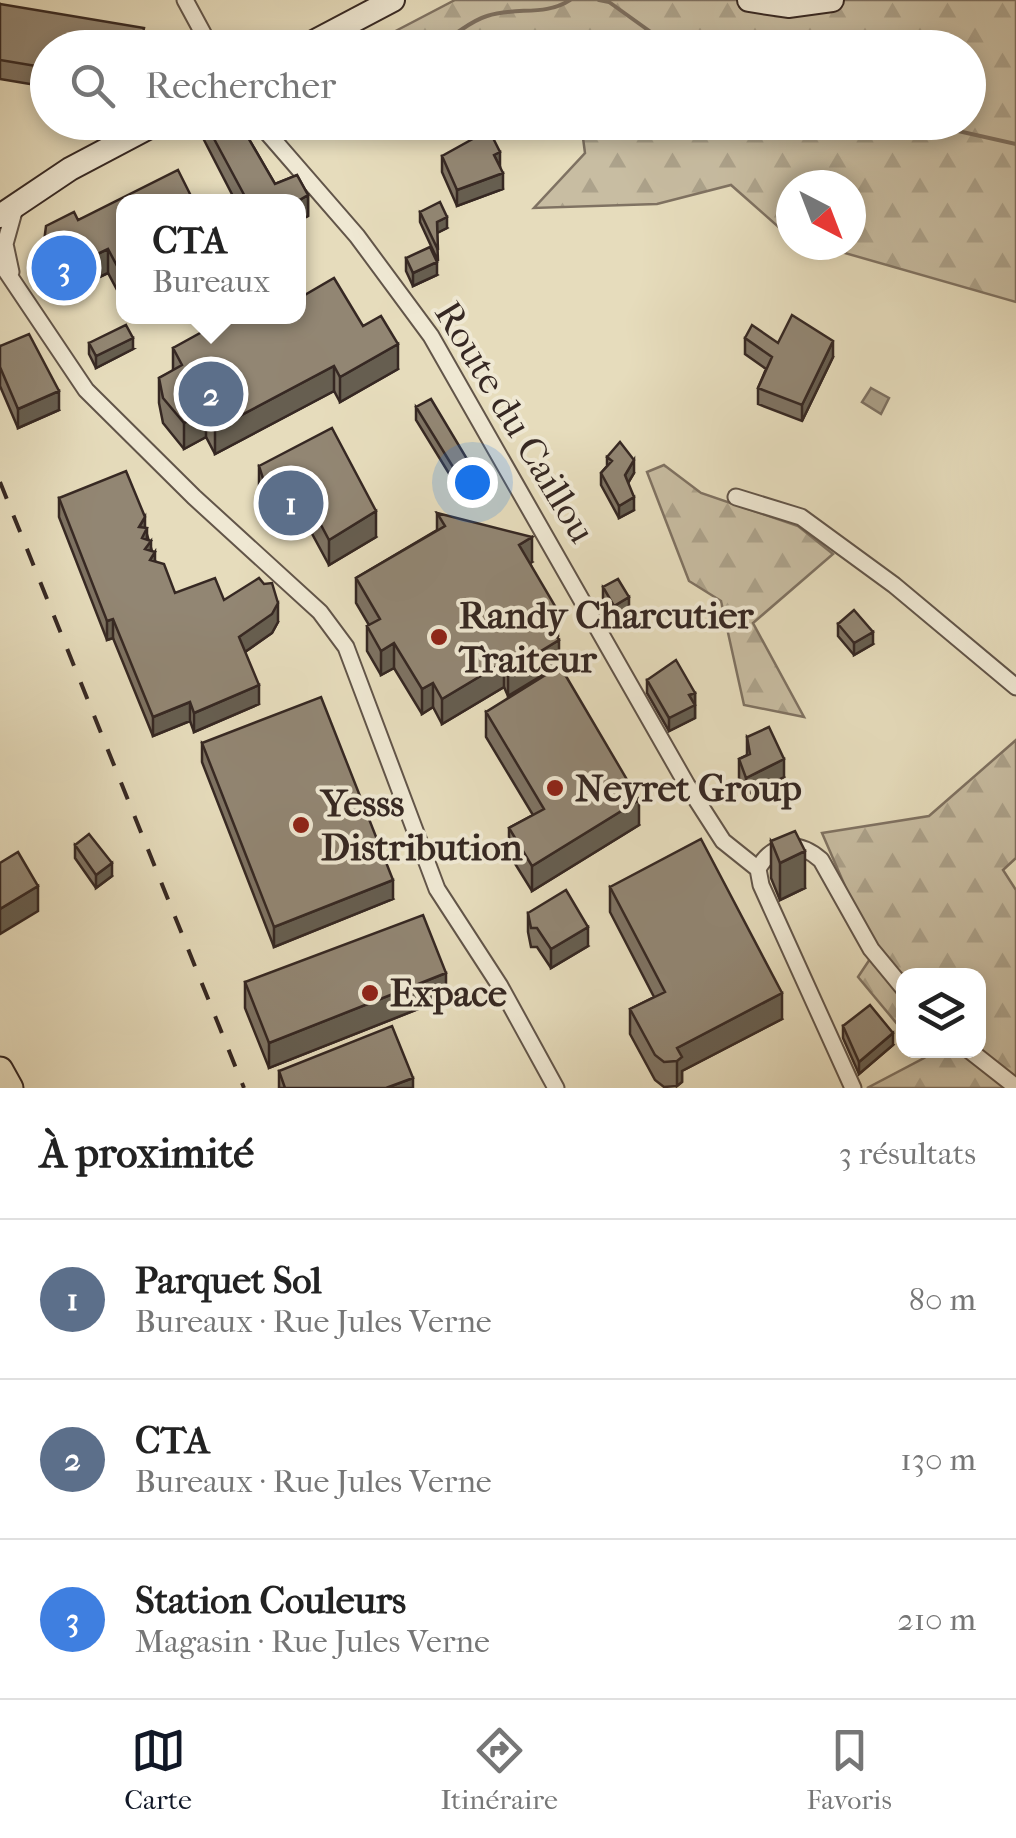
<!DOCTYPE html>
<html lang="fr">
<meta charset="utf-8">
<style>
:root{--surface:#fff;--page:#f6f6f6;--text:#222;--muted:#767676;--line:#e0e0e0;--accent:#111827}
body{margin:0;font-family:"IM FELL French Canon",serif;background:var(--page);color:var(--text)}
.controls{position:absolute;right:30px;bottom:30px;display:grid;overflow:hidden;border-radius:20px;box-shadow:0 5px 15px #0003}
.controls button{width:90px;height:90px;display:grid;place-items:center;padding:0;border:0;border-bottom:2px solid var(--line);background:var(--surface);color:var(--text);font:50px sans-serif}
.compass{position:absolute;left:776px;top:170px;width:90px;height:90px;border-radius:50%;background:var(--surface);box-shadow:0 5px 15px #0003;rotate:138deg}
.you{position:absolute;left:472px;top:482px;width:35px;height:35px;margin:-25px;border:8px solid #fff;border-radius:50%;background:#1a73e8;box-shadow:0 0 0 15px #1a73e833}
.badge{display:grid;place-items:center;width:65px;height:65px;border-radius:50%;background:var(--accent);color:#fff;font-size:32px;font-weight:700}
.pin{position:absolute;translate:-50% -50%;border:5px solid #fff;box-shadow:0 2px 10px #0006}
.popup{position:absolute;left:116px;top:194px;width:190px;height:130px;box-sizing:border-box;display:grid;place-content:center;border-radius:20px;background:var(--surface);filter:drop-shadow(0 2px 8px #0005);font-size:32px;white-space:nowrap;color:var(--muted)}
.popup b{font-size:38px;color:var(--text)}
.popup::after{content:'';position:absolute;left:50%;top:100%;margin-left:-20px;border:20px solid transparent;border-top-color:var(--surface)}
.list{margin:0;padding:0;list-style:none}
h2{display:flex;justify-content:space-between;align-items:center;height:130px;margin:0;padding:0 40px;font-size:42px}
h2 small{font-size:32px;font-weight:400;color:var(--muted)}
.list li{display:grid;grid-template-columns:65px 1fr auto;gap:30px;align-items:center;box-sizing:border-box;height:160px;padding:0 40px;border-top:2px solid var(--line)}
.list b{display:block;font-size:38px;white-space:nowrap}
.list p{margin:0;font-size:32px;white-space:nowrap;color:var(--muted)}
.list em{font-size:32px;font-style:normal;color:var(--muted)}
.icon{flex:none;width:55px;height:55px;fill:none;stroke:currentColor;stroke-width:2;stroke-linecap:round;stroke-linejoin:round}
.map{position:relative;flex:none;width:1016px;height:1088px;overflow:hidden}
.search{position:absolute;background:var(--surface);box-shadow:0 5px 15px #0003;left:30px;right:30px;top:30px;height:110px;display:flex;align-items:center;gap:25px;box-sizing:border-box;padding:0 35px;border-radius:55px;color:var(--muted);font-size:38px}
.sheet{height:610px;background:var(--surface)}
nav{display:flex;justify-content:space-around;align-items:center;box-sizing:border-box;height:140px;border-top:2px solid var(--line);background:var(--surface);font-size:28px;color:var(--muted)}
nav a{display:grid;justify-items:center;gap:5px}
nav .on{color:var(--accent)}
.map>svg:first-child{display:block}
.forest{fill:url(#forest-firs);stroke:#7f7262;stroke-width:2.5}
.water{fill:#aa9f88;stroke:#7c6f60;stroke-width:2.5}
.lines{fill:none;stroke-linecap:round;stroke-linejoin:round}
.stream{stroke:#7c6f60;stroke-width:4}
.street-casing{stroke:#625549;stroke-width:19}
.secondary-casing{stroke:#362823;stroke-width:26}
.primary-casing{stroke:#362823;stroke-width:29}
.street{stroke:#efe8d3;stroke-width:15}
.secondary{stroke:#efe8d3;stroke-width:22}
.primary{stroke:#e6dcbc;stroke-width:25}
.rail{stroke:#362823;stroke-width:4;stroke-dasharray:18 18;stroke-linecap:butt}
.wall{fill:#7e7363;stroke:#362823;stroke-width:2.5}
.shaded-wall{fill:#665e50;stroke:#362823;stroke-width:2.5}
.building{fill:#928673;stroke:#362823;stroke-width:2.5}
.poi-dot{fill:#8f2418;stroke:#efe8d3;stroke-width:4}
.labels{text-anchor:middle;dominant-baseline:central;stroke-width:8;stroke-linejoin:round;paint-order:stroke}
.street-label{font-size:38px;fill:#362823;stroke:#efe8d3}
.poi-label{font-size:38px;font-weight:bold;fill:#362823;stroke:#efe8d3;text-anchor:start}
</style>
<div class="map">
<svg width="1016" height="1088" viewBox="0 0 1016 1088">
<defs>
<pattern id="forest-firs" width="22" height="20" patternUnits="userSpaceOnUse" patternTransform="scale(2.5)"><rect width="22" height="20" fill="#c8bda2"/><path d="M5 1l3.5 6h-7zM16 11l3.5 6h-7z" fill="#aca28b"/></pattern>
</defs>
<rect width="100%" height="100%" fill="#e6dcbc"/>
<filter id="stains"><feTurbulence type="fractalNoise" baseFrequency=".002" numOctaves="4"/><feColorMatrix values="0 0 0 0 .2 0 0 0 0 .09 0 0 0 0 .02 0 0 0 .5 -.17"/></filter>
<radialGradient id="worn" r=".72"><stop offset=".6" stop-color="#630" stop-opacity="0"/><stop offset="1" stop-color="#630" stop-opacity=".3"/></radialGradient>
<path class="forest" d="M 455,0 L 1016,0 L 1016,302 L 817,245 L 851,245 L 851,185 L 791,185 L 791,238 L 731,185 L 657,204 L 534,208 L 585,153 L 581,123 L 968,122 L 968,48 L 363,48 Z
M 664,465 L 701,493 L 798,526 L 833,554 L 753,623 L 804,717 L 744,705 L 721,601 L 689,581 L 647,472 Z
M 1016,740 L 1016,858 L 1003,870 L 1016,890 L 1016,1088 L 867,1088 L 924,1058 L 919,1051 L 978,1050 L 978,976 L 904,976 L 903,1031 L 858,977 L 878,947 L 858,916 L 822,833 L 929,816 Z"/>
<path class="water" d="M 871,388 L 889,398 L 881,414 L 862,402 Z"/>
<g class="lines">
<path class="stream" d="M 599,0 L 609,2 L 673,48
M 360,44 L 413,48
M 424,48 C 455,40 464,23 487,16 C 516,6 544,17 570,0
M 816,122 L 847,133 L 927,124 L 1016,144"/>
<g class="street-casing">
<path id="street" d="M 185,0 L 211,48
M 258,122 L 357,236 L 431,336 L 687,785 L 723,841 L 758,869 L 761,885 L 853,1088
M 0,262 L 86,390 L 194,497 L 320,612 L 346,647 L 437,889 L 500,986 L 556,1088
M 11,272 L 5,244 L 15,208
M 736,497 L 801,517 L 894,585 L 1016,687
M 758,869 C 773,842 798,840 821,860 L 871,949 L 904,989
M 969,1050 L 1016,1087"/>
</g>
<g class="secondary-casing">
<path id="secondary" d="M 749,0 L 788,6 L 832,0
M 302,48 L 393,0
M 0,216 L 70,169 L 159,122"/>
</g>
<g class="primary-casing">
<path id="primary" d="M 0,1070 L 10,1088"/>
</g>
<use href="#street" class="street"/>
<use href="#secondary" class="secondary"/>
<use href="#primary" class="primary"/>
<path class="rail" d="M 0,482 L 244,1088"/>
</g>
<path class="wall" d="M 0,4 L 48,48 L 48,87 L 0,79 Z
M 203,122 L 239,122 L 275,184 L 297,175 L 308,195 L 308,216 L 298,221 L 298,202 L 236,202 L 203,138 Z
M 442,156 L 500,167 L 503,189 L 457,206 L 442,172 Z
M 124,202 L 124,303 L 108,273 L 59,296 L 44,266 L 44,242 L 78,220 Z
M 420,212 L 447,228 L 437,233 L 438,261 L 420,222 Z
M 406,258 L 437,275 L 413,286 L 406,271 Z
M 298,316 L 363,326 L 398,369 L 340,402 L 334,391 L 215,454 L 206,437 L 184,449 L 163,423 L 159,403 L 159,378 L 173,371 L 173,348 Z
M 745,338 L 778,343 L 833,357 L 802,421 L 758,404 L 758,388 L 766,369 L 745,354 Z
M 89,343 L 133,349 L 96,368 L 89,354 Z
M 0,346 L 59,410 L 18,428 L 0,386 Z
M 416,407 L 467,472 L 453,480 L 416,420 Z
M 607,457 L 634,473 L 628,483 L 634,510 L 619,518 L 601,485 L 601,473 L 607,466 Z
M 259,466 L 376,537 L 329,565 L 304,519 L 281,531 L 273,515 L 266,513 L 259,491 Z
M 59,498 L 145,528 L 155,561 L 175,593 L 224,600 L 278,622 L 272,633 L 245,652 L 259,704 L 194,732 L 190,721 L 153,736 L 113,638 L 107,640 L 59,517 Z
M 437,513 L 532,562 L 530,563 L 558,636 L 557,637 L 559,665 L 508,696 L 504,687 L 442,724 L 433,707 L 422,714 L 394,668 L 381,675 L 367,651 L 367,626 L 369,625 L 356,603 L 356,578 L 437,530 Z
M 603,587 L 629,610 L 614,619 L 603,600 Z
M 838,624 L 873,644 L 854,655 L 838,636 Z
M 647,680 L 695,693 L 695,718 L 669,731 L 647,693 Z
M 486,712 L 639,825 L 532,891 L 509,854 L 509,828 L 533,815 L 486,737 Z
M 747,737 L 784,777 L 746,796 L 739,778 L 739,759 L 747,755 Z
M 202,743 L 393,899 L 274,947 L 202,762 Z
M 771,841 L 805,888 L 780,900 L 771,878 Z
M 75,845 L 112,876 L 96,888 L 75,858 Z
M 610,887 L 782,1019 L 682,1071 L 682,1082 L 677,1086 L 664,1087 L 655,1080 L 630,1034 L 630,1009 L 654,997 L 610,912 Z
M 528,913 L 588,946 L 551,968 L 537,947 L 531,947 L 528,932 Z
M 245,982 L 446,998 L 269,1068 L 245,1008 Z
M 843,1026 L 893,1045 L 859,1074 L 843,1038 Z
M 279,1071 L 413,1088 L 279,1088 Z"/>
<path class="shaded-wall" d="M 500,152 L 500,167 L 494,155 Z
M 503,173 L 503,189 L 457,206 L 457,190 Z
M 308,195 L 308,216 L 298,221 L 298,202 L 296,202 Z
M 447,217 L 447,228 L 437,233 L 437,222 Z
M 108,249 L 108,273 L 59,296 L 59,272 Z
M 437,262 L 437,275 L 413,286 L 413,273 Z
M 133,338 L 133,349 L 96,368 L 96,356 Z
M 833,341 L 833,357 L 802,421 L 802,405 Z
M 398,344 L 398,369 L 340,402 L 340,377 Z
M 334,366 L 334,391 L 215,454 L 215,429 Z
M 59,391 L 59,410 L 18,428 L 18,409 Z
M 206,412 L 206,437 L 184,449 L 184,423 Z
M 467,459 L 467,472 L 453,480 L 453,467 Z
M 634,460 L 634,473 L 625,488 L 625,475 Z
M 304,493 L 304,519 L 281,531 L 281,505 Z
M 634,497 L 634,510 L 619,518 L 619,506 Z
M 376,511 L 376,537 L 329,565 L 329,540 Z
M 145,517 L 145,533 L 147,528 L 147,546 L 151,541 L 151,558 L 155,552 L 155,571 L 145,568 L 139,527 Z
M 532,537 L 532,562 L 519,570 L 519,545 Z
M 629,597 L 629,610 L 614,619 L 614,606 Z
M 278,603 L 278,622 L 272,633 L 239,656 L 239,637 Z
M 558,611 L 558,636 L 546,643 L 546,619 Z
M 113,619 L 113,638 L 107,640 L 107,621 Z
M 873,632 L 873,644 L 854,655 L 854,643 Z
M 559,640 L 559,665 L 508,696 L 508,671 Z
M 394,643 L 394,668 L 381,675 L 381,651 Z
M 504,662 L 504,687 L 442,724 L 442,699 Z
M 433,683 L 433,707 L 422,714 L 422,689 Z
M 259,685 L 259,704 L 194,732 L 194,713 Z
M 695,693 L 695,718 L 669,731 L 669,718 L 689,695 Z
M 190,702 L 190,721 L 153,736 L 153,717 Z
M 784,759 L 784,777 L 746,796 L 746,778 Z
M 639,800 L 639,825 L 532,891 L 532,866 Z
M 805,851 L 805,888 L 780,900 L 780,863 Z
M 112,863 L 112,876 L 96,888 L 96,875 Z
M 393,880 L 393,899 L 274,947 L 274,927 Z
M 38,886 L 38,911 L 0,934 L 0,909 Z
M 588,927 L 588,946 L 551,968 L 551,949 Z
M 446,973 L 446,998 L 269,1068 L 269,1043 Z
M 782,993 L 782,1019 L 682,1071 L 682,1082 L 677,1086 L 677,1048 Z
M 893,1033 L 893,1045 L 859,1074 L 859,1062 Z
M 413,1078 L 413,1088 L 386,1088 Z"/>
<path class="building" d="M 0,4 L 144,28 L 140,48 L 48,48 L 48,68 L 0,60 Z
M 599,39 L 599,48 L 588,48 L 587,40 Z
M 205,122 L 239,122 L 275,184 L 297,175 L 308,195 L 296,202 L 248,202 Z
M 489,130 L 500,152 L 494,155 L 503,173 L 457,190 L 442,156 Z
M 178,170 L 194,202 L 124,202 L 124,279 L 108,249 L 59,272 L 44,242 L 46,226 L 74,212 L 78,220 Z
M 440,202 L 447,217 L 437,222 L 438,250 L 420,212 Z
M 430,247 L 437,262 L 413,273 L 406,258 Z
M 334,278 L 363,326 L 381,316 L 398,344 L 340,377 L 334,366 L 215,429 L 206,412 L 184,423 L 163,398 L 159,378 L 182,365 L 173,348 L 231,316 L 298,316 L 298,299 Z
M 792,315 L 833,341 L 802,405 L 758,388 L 772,357 L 745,338 L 752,325 L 778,343 Z
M 126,325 L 133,338 L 96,356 L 89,343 Z
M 29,334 L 59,391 L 18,409 L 0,367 L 0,346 Z
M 431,399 L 467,459 L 453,467 L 416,407 Z
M 332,428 L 376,511 L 329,540 L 304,493 L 281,505 L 273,490 L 266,488 L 259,466 Z
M 620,442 L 634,460 L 625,475 L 634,497 L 619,506 L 601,473 L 612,461 L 607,457 Z
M 126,471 L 145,517 L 139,527 L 147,528 L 142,538 L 151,541 L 145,549 L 155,552 L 150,560 L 164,564 L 175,593 L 215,578 L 224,600 L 259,578 L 264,584 L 272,583 L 278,603 L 272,614 L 239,637 L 259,685 L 194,713 L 190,702 L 153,717 L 113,619 L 107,621 L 59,498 Z
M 437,513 L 532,537 L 519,545 L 558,611 L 546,619 L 559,640 L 508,671 L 504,662 L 442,699 L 433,683 L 422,689 L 394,643 L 381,651 L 367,626 L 380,619 L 356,578 L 445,526 Z
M 618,579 L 629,597 L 614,606 L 603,587 Z
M 854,610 L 873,632 L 854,643 L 838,624 Z
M 676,660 L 695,693 L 689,695 L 695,705 L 669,718 L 647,680 Z
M 560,666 L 639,800 L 532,866 L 509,828 L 544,809 L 486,712 Z
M 321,697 L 393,880 L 274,927 L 202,743 Z
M 769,727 L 784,759 L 746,778 L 739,759 L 750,754 L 747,737 Z
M 795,831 L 805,851 L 780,863 L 771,841 Z
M 89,834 L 112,863 L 96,875 L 75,845 Z
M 701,839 L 782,993 L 677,1048 L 682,1057 L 677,1061 L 664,1062 L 655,1055 L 630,1009 L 665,992 L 610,887 Z
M 18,852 L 38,886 L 0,909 L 0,863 Z
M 566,890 L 588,927 L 551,949 L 537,928 L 531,928 L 528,913 Z
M 423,915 L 446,973 L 269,1043 L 245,982 Z
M 870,1005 L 893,1033 L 859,1062 L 843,1026 Z
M 392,1026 L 413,1078 L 386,1088 L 285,1088 L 279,1071 Z"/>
<g class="poi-dot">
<circle cx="439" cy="637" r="10"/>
<circle cx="555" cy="788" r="10"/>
<circle cx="301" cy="825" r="10"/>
<circle cx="370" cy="993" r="10"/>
</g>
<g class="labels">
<g class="street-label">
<text transform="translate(515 422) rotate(59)">Route du Caillou</text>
</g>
<g class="poi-label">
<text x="459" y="615">Randy Charcutier<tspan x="459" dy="44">Traiteur</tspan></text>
<text x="575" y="788">Neyret Group</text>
<text x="321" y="803">Yesss<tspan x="321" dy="44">Distribution</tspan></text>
<text x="390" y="993">Expace</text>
</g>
</g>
<rect width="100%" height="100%" filter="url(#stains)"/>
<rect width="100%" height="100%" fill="url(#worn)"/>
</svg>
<div class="controls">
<button><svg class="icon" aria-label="layers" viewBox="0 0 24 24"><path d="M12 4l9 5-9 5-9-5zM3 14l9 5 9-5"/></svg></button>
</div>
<svg class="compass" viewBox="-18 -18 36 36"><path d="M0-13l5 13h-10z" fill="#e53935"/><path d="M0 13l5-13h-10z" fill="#767676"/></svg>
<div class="you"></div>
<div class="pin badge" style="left:291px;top:503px;background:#5c6f8a">1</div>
<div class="pin badge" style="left:211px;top:394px;background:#5c6f8a">2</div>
<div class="popup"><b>CTA</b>Bureaux</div>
<div class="pin badge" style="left:64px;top:268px;background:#3f7fe0">3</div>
<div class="search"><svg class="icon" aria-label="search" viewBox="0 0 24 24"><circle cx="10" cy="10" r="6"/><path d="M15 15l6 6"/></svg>Rechercher</div>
</div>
<section class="sheet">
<h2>À proximité<small>3 résultats</small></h2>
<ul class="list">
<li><span class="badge" style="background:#5c6f8a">1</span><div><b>Parquet Sol</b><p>Bureaux · Rue Jules Verne</p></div><em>80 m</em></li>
<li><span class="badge" style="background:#5c6f8a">2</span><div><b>CTA</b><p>Bureaux · Rue Jules Verne</p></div><em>130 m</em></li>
<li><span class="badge" style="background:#3f7fe0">3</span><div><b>Station Couleurs</b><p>Magasin · Rue Jules Verne</p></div><em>210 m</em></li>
</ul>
</section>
<nav>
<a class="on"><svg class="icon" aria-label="map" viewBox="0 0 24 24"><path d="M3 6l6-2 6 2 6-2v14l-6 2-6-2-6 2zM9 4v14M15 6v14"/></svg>Carte</a>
<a><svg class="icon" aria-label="directions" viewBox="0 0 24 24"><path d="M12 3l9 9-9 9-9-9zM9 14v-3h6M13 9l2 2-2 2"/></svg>Itinéraire</a>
<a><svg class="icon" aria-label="saved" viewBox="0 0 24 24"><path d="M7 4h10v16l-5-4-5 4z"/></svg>Favoris</a>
</nav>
